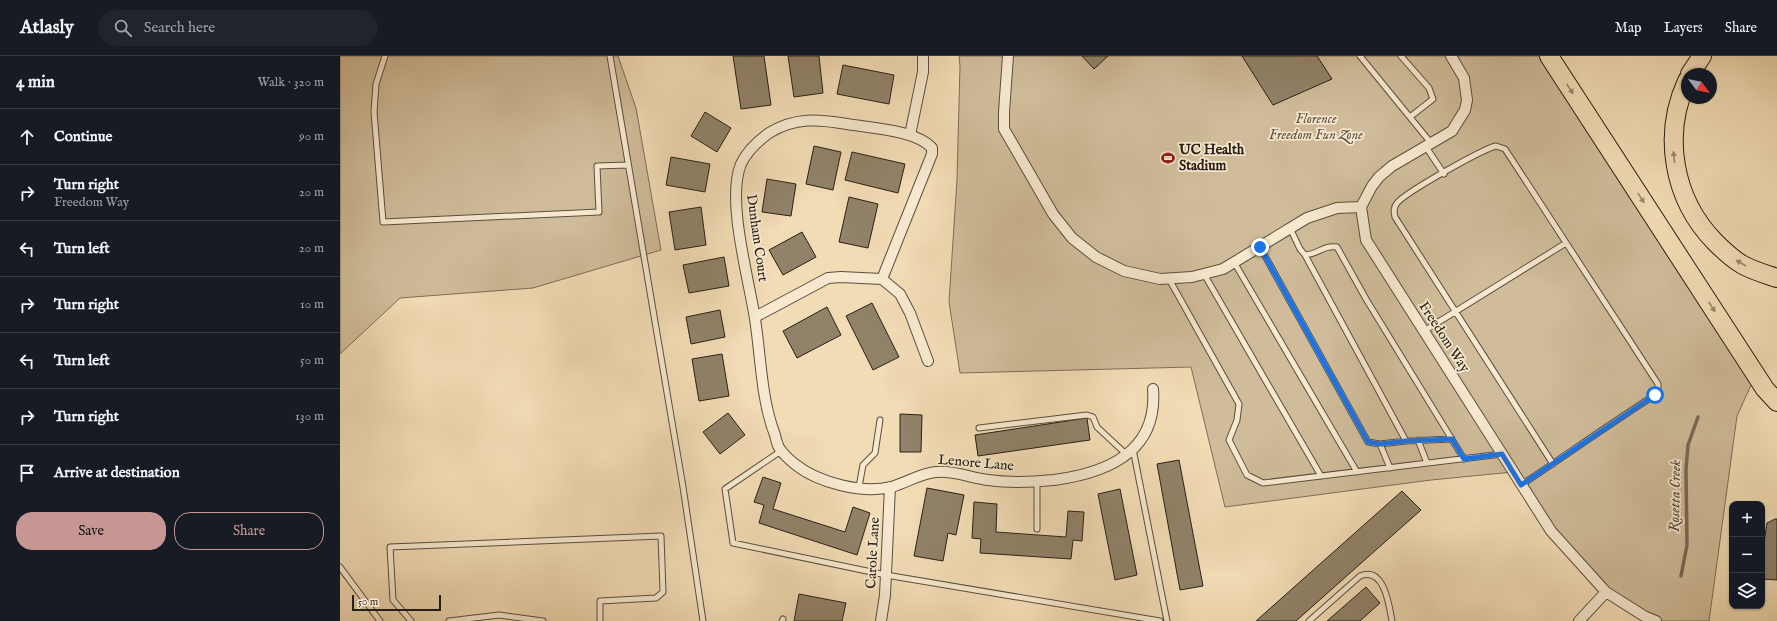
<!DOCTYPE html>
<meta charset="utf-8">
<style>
:root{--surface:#171b24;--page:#20242c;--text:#f1f3f6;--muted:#9ea1a6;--line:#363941;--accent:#c59692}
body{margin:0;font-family:"IM FELL English",serif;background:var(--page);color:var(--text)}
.controls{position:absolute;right:12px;bottom:12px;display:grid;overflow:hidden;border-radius:8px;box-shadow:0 1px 3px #0004}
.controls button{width:36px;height:36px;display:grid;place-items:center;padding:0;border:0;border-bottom:1px solid var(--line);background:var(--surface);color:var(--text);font:20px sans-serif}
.compass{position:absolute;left:1341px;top:12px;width:36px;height:36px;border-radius:50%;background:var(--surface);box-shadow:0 1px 3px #0004;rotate:122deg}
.scale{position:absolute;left:12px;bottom:10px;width:89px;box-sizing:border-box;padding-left:4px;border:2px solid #282016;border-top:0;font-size:11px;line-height:14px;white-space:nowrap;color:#282016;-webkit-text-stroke:3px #f7e8cf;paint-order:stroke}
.stop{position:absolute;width:12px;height:12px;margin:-9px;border:3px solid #1a73e8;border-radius:50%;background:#fff}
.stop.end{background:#1a73e8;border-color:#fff;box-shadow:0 1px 4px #0008}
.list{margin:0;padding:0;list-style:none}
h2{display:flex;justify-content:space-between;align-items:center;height:52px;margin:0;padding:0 16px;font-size:17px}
h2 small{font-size:13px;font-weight:400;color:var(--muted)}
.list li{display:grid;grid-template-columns:26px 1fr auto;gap:12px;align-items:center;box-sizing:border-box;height:56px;padding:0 16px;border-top:1px solid var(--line)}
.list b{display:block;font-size:15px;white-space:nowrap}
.list p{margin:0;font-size:13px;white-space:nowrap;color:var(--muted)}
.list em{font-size:13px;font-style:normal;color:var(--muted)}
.actions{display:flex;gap:8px;padding:12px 16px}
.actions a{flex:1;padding:9px 0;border:1px solid var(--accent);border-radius:16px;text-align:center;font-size:14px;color:var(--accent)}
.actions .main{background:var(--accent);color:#111}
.icon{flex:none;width:22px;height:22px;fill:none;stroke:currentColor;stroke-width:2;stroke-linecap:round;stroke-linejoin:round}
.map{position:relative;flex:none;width:1437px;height:565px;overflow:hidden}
header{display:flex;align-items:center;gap:24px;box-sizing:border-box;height:56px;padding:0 20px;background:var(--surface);border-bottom:1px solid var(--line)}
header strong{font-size:19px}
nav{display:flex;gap:22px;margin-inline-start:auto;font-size:14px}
.search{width:280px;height:36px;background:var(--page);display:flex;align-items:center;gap:10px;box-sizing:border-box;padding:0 14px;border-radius:22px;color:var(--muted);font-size:15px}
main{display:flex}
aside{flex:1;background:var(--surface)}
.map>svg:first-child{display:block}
.green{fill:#d0bc9a;stroke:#7c6e58}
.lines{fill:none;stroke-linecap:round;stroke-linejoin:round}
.stream{stroke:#786a55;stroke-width:3.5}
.building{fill:#918269;stroke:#282016}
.service-casing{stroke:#5a4f3e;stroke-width:7}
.minor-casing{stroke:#5a4f3e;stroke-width:12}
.motorway-casing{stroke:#282016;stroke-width:20}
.service{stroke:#f7e8cf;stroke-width:5}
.minor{stroke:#f7e8cf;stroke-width:10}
.motorway{stroke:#f2dcb5;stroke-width:18}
.oneway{fill:#97876d}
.route{stroke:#1a73e8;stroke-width:5}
.labels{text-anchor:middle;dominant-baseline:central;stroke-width:3.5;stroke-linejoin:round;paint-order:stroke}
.park-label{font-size:14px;font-style:italic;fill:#5a4f3e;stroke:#f7e8cf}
.poi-label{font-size:14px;font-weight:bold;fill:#282016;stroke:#f7e8cf;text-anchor:start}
.street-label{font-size:14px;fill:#282016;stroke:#f7e8cf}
.water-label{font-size:15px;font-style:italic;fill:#574b3b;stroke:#f7e8cf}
</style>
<header>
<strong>Atlasly</strong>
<div class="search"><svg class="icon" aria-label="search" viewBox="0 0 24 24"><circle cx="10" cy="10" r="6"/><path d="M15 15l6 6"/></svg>Search here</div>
<nav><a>Map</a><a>Layers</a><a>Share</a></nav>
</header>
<main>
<aside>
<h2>4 min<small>Walk · 320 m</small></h2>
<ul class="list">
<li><svg class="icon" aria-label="ahead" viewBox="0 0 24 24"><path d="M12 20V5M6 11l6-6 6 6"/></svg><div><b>Continue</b></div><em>90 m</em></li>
<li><svg class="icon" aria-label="right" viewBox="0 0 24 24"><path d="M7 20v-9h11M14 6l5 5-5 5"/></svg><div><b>Turn right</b><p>Freedom Way</p></div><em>20 m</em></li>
<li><svg class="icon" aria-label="left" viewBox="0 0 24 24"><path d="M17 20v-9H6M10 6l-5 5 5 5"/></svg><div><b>Turn left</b></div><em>20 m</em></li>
<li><svg class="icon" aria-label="right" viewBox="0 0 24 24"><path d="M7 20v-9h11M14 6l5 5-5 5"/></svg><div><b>Turn right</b></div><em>10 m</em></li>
<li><svg class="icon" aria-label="left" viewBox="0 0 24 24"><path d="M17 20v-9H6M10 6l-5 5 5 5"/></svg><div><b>Turn left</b></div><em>50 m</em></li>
<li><svg class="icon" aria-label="right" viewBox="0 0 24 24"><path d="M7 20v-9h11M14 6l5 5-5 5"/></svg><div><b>Turn right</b></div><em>130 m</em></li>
<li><svg class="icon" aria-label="arrive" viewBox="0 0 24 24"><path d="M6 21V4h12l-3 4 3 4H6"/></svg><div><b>Arrive at destination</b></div></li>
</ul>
<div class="actions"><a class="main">Save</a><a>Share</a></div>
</aside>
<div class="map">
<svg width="1437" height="565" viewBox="0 0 1437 565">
<rect width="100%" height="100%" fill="#f2dcb5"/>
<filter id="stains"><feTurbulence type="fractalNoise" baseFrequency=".005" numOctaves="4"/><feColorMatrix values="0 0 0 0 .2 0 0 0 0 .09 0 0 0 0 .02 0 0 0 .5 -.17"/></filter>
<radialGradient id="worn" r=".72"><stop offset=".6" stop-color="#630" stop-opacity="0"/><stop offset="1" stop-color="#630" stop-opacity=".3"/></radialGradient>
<path class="green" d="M 0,0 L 278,0 L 296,52 L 321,194 L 193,232 L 60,242 L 0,298 Z
M 619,0 L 1209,0 L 1416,318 L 1397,360 L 1369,565 L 1316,565 L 1266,536 L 1211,475 L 1173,416 L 1091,424 L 885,451 L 851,311 L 620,317 L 609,246 L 617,124 L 620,10 Z"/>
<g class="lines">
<path class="stream" d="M 1341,520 L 1347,489 L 1346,413 L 1348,389 L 1358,361"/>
</g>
<path class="building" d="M 393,0 L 424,0 L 431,49 L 401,53 Z
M 448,0 L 479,0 L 483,37 L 454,41 Z
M 742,0 L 768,0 L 754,13 Z
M 902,0 L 977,0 L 992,23 L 933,49 Z
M 503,9 L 554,19 L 549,48 L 497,38 Z
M 365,56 L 391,72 L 377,96 L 351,80 Z
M 474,90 L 501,96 L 493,134 L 466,128 Z
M 512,96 L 565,108 L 558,137 L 505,124 Z
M 331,101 L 370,108 L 365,136 L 326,129 Z
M 427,123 L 456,128 L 451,160 L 422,156 Z
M 509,141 L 538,148 L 528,192 L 499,186 Z
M 361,151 L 366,189 L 335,194 L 329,156 Z
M 462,176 L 476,201 L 443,219 L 429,194 Z
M 384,201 L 389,230 L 349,237 L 343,209 Z
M 532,247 L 559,301 L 533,314 L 506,260 Z
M 487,251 L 501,279 L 457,302 L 443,275 Z
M 380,254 L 385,281 L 351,288 L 346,261 Z
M 382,298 L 389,340 L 359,345 L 352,303 Z
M 388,357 L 405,379 L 380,398 L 363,376 Z
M 560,358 L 582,359 L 581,396 L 560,396 Z
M 747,362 L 750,384 L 638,400 L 635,379 Z
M 839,404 L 863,530 L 840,534 L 817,408 Z
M 423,421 L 441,427 L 433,453 L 505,476 L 513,451 L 530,457 L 517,499 L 419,467 L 424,449 L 414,446 Z
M 587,432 L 624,439 L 616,479 L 608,477 L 603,505 L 574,500 Z
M 780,433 L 797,519 L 775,524 L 758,438 Z
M 1062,435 L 1081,454 L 956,565 L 916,565 Z
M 634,446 L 657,448 L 656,476 L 726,481 L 728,455 L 744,456 L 742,485 L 733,484 L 731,503 L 640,497 L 641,483 L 632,482 Z
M 1435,463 L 1437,463 L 1437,524 L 1422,523 L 1422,486 L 1424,486 L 1427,467 Z
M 1026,531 L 1040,547 L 1020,565 L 987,565 Z
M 459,538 L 506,547 L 502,565 L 454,565 Z"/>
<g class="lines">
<g class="service-casing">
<path id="service" d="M 45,0 L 36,28 L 34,56 L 43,166 L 259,156 L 257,110 L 288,109
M 270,0 L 343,431 L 363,565
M 1020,0 L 1091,87
M 1061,0 L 1089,32 L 1093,43 L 1070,61
M 1086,91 L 1104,118
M 950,172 L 960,193 L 965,199 C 979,198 983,189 997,191 L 1026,243 L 1124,403
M 920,191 L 1028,386 L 1040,388 L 1050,412
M 965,199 L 1066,385
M 894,206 L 1017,416
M 864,218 L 981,420
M 829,223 L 899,348 L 897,364 L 889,384 L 907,419 L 923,427 L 1162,398
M 1084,275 L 1226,187
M 639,372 L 747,359 L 753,361 L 757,371 L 787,399
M 1078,384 L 1087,407
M 1040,388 L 1066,385 L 1112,383
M 793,393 L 827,565
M 441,395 L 385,433 L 393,487 L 546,519 L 820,565
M 1181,429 C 1226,399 1270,368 1315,339 L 1318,333 L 1318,328 L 1165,93 L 1156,90 C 1141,94 1066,136 1057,147 C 1053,152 1054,156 1055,161 L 1213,408
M 519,431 L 523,409 L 535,397 L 540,364
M 697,473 L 697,425
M 0,511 L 40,565
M 71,565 L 53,544 L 50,491 L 321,480 L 323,536 L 316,542 L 260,545 L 260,565
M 109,565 L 159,559 L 203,565
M 442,565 L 443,563
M 969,565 L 1020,520 C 1044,510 1049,548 1052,565"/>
</g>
<g class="minor-casing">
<path id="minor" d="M 668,0 L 664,56 L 664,73 L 713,158 L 732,182 L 756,201 L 784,215 L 820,223 L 852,221 L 883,213 L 967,162 L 997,152 L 1021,151
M 1111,0 L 1124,22 L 1127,44 L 1125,54 L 1112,75 L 1052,110 L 1039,121 L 1032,130 L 1021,151 L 1026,184 L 1211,475 L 1266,536 L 1304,560 L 1316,565
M 570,79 L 583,16 L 583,0
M 542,223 L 592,98 L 592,92 C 576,74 531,72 507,68 C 478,63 455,61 429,77 C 418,85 407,95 401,108 C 386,144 409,223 415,263 C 421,301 421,343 435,379 C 436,383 437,389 440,393 C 443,398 451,405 456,409 C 479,427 523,438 551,431 C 566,427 581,417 596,416 C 613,414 631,422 648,424 C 669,427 693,426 714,424 C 767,417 818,396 813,333
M 542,223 L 560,238 L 570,257 L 588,305
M 415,261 L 488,222 L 501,221 L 542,223
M 541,565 L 545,539 L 550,431
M 1239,565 L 1266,536"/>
</g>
<g class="motorway-casing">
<path id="motorway" d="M 1209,0 L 1425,333 L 1437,346
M 1350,18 L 1362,0
M 1347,25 C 1322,79 1333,143 1375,186 C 1383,194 1392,203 1403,209 C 1414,215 1425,218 1437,222"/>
</g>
<use href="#service" class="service"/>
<use href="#minor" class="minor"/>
<use href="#motorway" class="motorway"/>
</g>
<defs><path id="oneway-solid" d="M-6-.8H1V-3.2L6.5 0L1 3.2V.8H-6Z"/></defs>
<g class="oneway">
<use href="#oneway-solid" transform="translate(1230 33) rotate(57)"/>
<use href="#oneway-solid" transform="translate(1334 101) rotate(-96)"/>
<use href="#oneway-solid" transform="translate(1301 142) rotate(57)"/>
<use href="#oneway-solid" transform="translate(1401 207) rotate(-149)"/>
<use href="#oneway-solid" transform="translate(1372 251) rotate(57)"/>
</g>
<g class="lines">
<path class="route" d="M 920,191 L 1028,386 L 1040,388 L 1066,385 L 1112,383 L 1124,403 L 1162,398 L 1181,429 L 1315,339"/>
</g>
<defs>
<g id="stadium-bare" transform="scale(1.08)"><path d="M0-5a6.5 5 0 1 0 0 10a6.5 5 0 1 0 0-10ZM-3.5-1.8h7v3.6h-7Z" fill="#8f2418" stroke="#f7e8cf" stroke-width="2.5" paint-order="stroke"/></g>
</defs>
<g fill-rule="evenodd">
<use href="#stadium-bare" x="828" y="102"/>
</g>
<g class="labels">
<g class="park-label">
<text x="976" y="63">Florence<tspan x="976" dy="16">Freedom Fun Zone</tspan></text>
</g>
<g class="poi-label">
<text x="839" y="94">UC Health<tspan x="839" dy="16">Stadium</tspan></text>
</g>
<g class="street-label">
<text transform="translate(417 182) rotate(82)">Dunham Court</text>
<text transform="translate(1104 281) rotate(57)">Freedom Way</text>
<text transform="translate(636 407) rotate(5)">Lenore Lane</text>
<text transform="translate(533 497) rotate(-87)">Carole Lane</text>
</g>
<g class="water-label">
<text transform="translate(1335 440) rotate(-89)">Rosetta Creek</text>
</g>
</g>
<rect width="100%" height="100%" filter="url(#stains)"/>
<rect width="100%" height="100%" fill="url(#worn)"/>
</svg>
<div class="controls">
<button>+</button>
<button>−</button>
<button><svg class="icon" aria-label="layers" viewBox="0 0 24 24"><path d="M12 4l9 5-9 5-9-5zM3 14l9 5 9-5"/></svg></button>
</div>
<svg class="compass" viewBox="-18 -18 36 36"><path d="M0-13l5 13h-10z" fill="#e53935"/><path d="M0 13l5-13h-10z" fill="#9ea1a6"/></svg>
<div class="scale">50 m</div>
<div class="stop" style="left:1315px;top:339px"></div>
<div class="stop end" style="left:920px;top:191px"></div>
</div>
</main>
